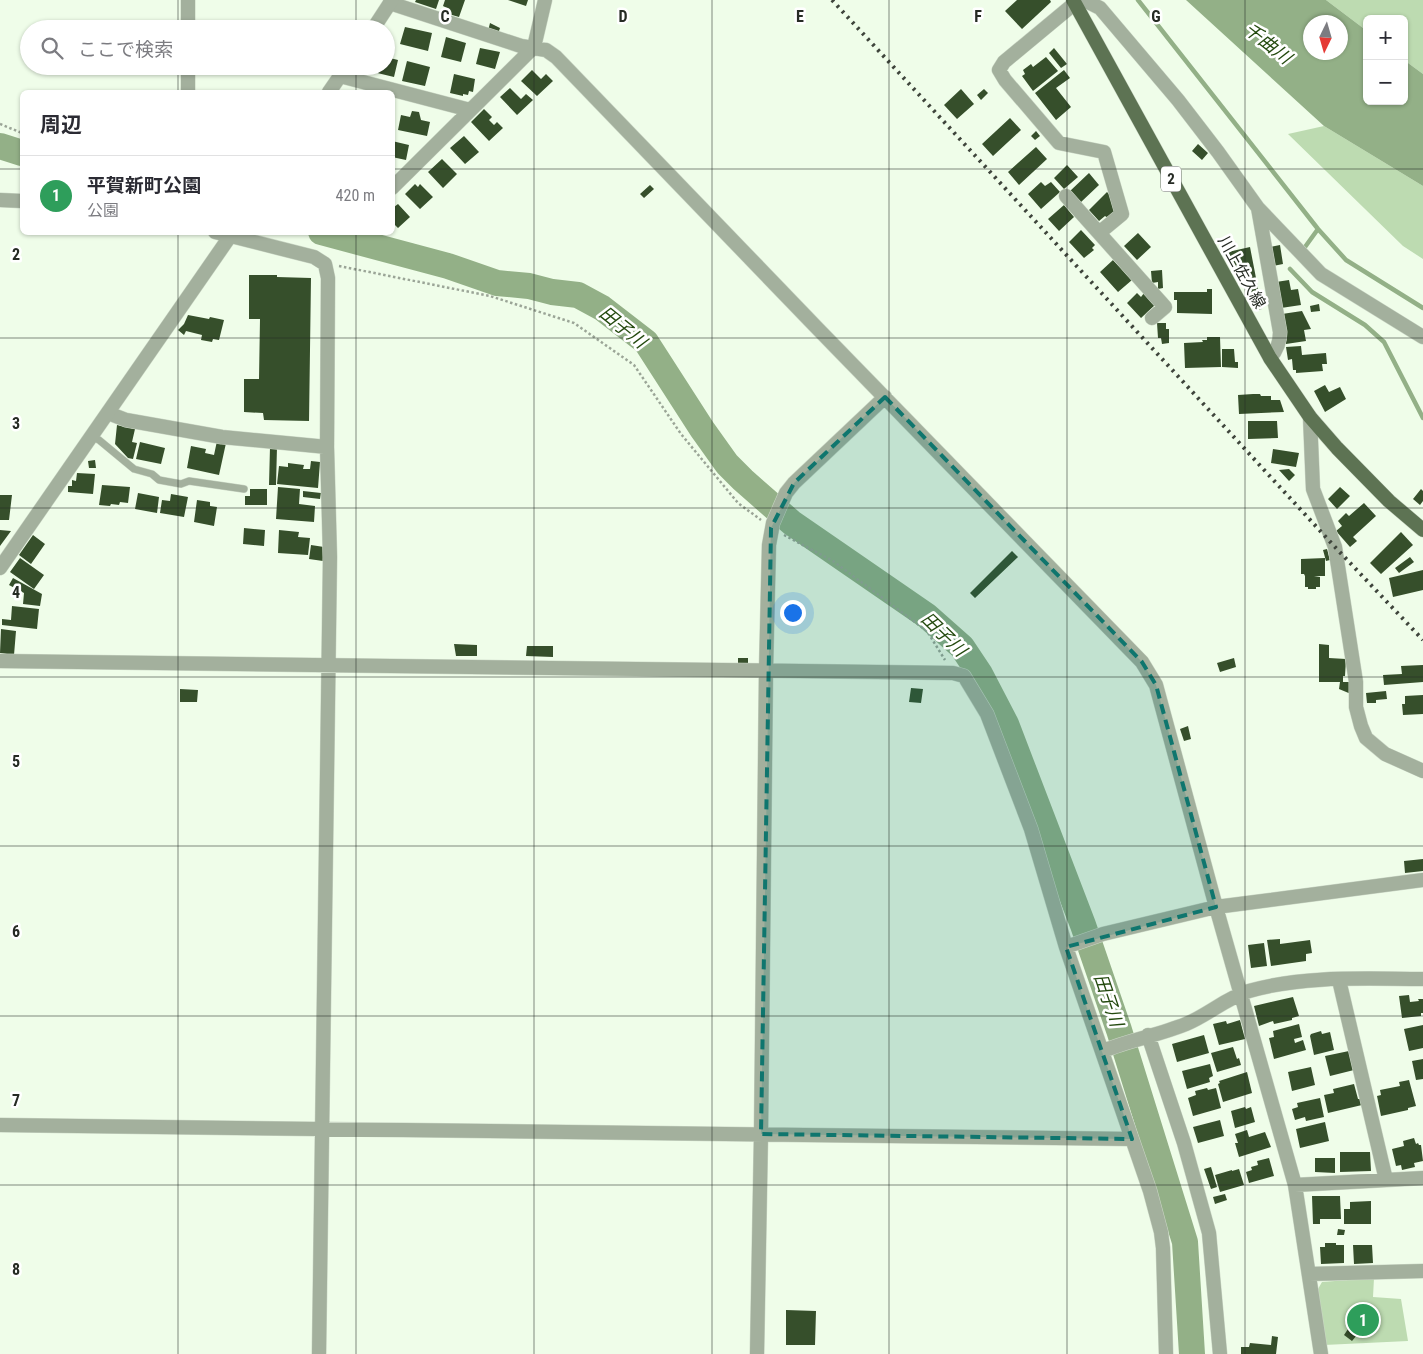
<!DOCTYPE html>
<html lang="ja">
<meta charset="utf-8">
<style>
:root{--surface:#fff;--page:#f7f7f7;--text:#2b2b33;--muted:#7c7c81;--line:#e1e1e2;--accent:#111827}
body{margin:0;font-family:"Roboto Condensed","Noto Sans JP",sans-serif;background:var(--page);color:var(--text)}
.controls{position:absolute;right:15px;top:15px;display:grid;overflow:hidden;border-radius:8px;box-shadow:0 1px 4px #0004}
.controls button{width:45px;height:45px;display:grid;place-items:center;padding:0;border:0;border-bottom:1px solid var(--line);background:var(--surface);color:var(--text);font:25px sans-serif}
.compass{position:absolute;left:1303px;top:15px;width:45px;height:45px;border-radius:50%;background:var(--surface);box-shadow:0 1px 4px #0004;rotate:185deg}
.you{position:absolute;left:792px;top:612px;width:18px;height:18px;margin:-12px;border:4px solid #fff;border-radius:50%;background:#1a73e8;box-shadow:0 0 0 8px #1a73e833}
.badge{display:grid;place-items:center;width:32px;height:32px;border-radius:50%;background:var(--accent);color:#fff;font-size:16px;font-weight:700}
.pin{position:absolute;translate:-50% -50%;border:2px solid #fff;box-shadow:0 1px 5px #0006}
.list{margin:0;padding:0;list-style:none}
h2{display:flex;justify-content:space-between;align-items:center;height:65px;margin:0;padding:0 20px;font-size:21px}
h2 small{font-size:16px;font-weight:400;color:var(--muted)}
.list li{display:grid;grid-template-columns:32px 1fr auto;gap:15px;align-items:center;box-sizing:border-box;height:80px;padding:0 20px;border-top:1px solid var(--line)}
.list b{display:block;font-size:19px;white-space:nowrap}
.list p{margin:0;font-size:16px;white-space:nowrap;color:var(--muted)}
.list em{font-size:16px;font-style:normal;color:var(--muted)}
.icon{flex:none;width:28px;height:28px;fill:none;stroke:currentColor;stroke-width:2;stroke-linecap:round;stroke-linejoin:round}
.map{position:relative;flex:none;width:1423px;height:1354px;overflow:hidden}
.search{position:absolute;background:var(--surface);box-shadow:0 1px 4px #0004;left:20px;top:20px;width:375px;height:55px;display:flex;align-items:center;gap:12px;box-sizing:border-box;padding:0 18px;border-radius:28px;color:var(--muted);font-size:19px}
.panel{position:absolute;background:var(--surface);box-shadow:0 1px 4px #0004;left:20px;top:90px;width:375px;height:145px;border-radius:8px}
.map>svg:first-child{display:block}
.green{fill:#bddbb1}
.water{fill:#93b087;fill-rule:evenodd}
.lines{fill:none;stroke-linecap:round;stroke-linejoin:round}
.stream{stroke:#93b087;stroke-width:4.5}
.river{stroke:#93b087;stroke-width:26}
.building{fill:#364f2b}
.service-casing{stroke:#cbd7c6;stroke-width:8}
.minor-casing{stroke:#cbd7c6;stroke-width:15}
.tertiary-casing{stroke:#cbd7c6;stroke-width:15}
.primary-casing{stroke:#cbd7c6;stroke-width:15}
.path{stroke:#9ba597;stroke-width:2.5;stroke-dasharray:2.5 2.5;stroke-linecap:butt}
.service{stroke:#a3b09d;stroke-width:7}
.minor{stroke:#a3b09d;stroke-width:14}
.tertiary{stroke:#a3b09d;stroke-width:14}
.primary{stroke:#5d7353;stroke-width:14}
.rail{stroke:#3e443b;stroke-width:4;stroke-dasharray:2.5 5;stroke-linecap:butt}
.marked{fill:#0f766e;fill-opacity:0.2;stroke:#0f766e;stroke-width:4;stroke-dasharray:10 6;stroke-linejoin:round}
.grid{fill:none;stroke:#262b24;stroke-width:1;stroke-opacity:0.55}
.labels{text-anchor:middle;dominant-baseline:central;stroke-width:5;stroke-linejoin:round;paint-order:stroke}
.shield{fill:#fff;stroke:#676b66;stroke-width:1}
.shield-label{font-size:15px;font-weight:bold;fill:#262b24}
.street-label{font-size:16px;fill:#262b24;stroke:#fff}
.water-label{font-size:18px;font-style:italic;fill:#244a0f;stroke:#fff}
.grid-label{font-size:16px;text-anchor:middle;font-weight:bold;fill:#262b24;stroke:#fff;stroke-width:5;stroke-linejoin:round;paint-order:stroke}
</style>
<div class="map">
<svg width="1423" height="1354" viewBox="0 0 1423 1354">
<rect width="100%" height="100%" fill="#effde9"/>
<path class="green" d="M 1326,0 L 1423,0 L 1423,74 L 1404,60 L 1404,19 L 1367,19 L 1367,31 Z
M 1324,126 L 1423,186 L 1423,259 L 1403,246 L 1288,134 Z
M 1374,1278 L 1373,1297 L 1401,1299 L 1408,1341 L 1324,1345 L 1318,1289 L 1322,1282 Z"/>
<path class="water" d="M 1186,0 L 1326,0 L 1367,31 L 1367,101 L 1404,101 L 1404,60 L 1423,74 L 1423,186 L 1324,126 ZM 1310,22 L 1340,22 L 1340,52 L 1310,52 Z"/>
<g class="lines">
<path class="stream" d="M 1138,0 L 1318,229 L 1346,260 L 1423,308
M 1305,247 L 1318,229
M 1290,269 L 1312,292 L 1365,325 L 1384,342 L 1423,418"/>
<path class="river" d="M 0,146 L 22,153
M 321,232 L 448,266 L 497,283 L 529,286 L 552,292 L 578,295 L 602,308 L 646,342 L 702,429 L 727,464 L 743,480 L 792,523 L 927,616 L 962,647 L 980,674 L 1006,724 L 1083,925 L 1119,1030 L 1185,1242 L 1192,1354"/>
</g>
<path class="building" d="M 416,0 L 439,0 L 436,9 L 415,2 Z
M 445,0 L 465,0 L 459,17 L 445,13 L 447,8 L 443,6 Z
M 508,0 L 528,0 L 526,6 Z
M 1017,0 L 1050,0 L 1051,2 L 1022,29 L 1005,11 Z
M 490,23 L 500,28 L 498,34 L 488,31 Z
M 405,27 L 432,33 L 428,51 L 400,44 Z
M 446,37 L 466,43 L 461,62 L 441,57 Z
M 480,48 L 500,52 L 495,69 L 476,64 Z
M 1054,48 L 1067,64 L 1061,68 L 1049,53 Z
M 386,57 L 398,60 L 394,77 L 369,71 L 370,66 L 386,66 Z
M 1046,57 L 1058,71 L 1033,91 L 1022,76 L 1025,74 L 1023,70 L 1031,64 L 1033,67 Z
M 407,61 L 430,67 L 425,86 L 402,81 Z
M 532,70 L 541,79 L 546,74 L 553,81 L 537,96 L 521,81 Z
M 1064,70 L 1070,78 L 1056,88 L 1071,107 L 1056,120 L 1035,93 Z
M 454,74 L 475,79 L 473,92 L 469,91 L 468,95 L 463,94 L 463,96 L 450,93 Z
M 510,88 L 521,99 L 526,94 L 533,100 L 517,115 L 500,97 Z
M 961,89 L 974,104 L 957,119 L 944,105 Z
M 984,89 L 988,93 L 981,100 L 977,95 Z
M 484,109 L 492,117 L 489,120 L 494,125 L 497,122 L 503,128 L 489,141 L 471,122 Z
M 412,111 L 419,112 L 421,120 L 430,122 L 427,136 L 398,130 L 401,115 L 410,117 Z
M 1010,118 L 1021,130 L 993,156 L 982,144 Z
M 1036,131 L 1040,136 L 1035,140 L 1031,136 Z
M 464,136 L 479,152 L 465,164 L 450,148 Z
M 392,141 L 409,145 L 406,160 L 392,157 Z
M 1198,144 L 1208,153 L 1202,160 L 1192,151 Z
M 1036,147 L 1047,159 L 1019,185 L 1008,172 Z
M 442,159 L 457,174 L 443,188 L 428,172 Z
M 1067,165 L 1078,177 L 1064,189 L 1054,178 Z
M 1089,173 L 1099,185 L 1080,203 L 1069,192 Z
M 1041,182 L 1045,186 L 1051,182 L 1060,192 L 1041,209 L 1028,194 Z
M 415,184 L 418,187 L 420,184 L 433,197 L 420,209 L 405,194 Z
M 650,185 L 654,189 L 644,198 L 640,194 Z
M 1107,192 L 1118,204 L 1117,210 L 1108,218 L 1105,216 L 1099,221 L 1089,210 Z
M 398,204 L 410,217 L 398,228 L 392,222 L 392,205 L 394,207 Z
M 1064,205 L 1074,217 L 1059,231 L 1048,219 Z
M 1081,230 L 1095,245 L 1092,248 L 1094,250 L 1084,258 L 1069,242 Z
M 1138,233 L 1151,247 L 1137,260 L 1124,246 Z
M 1280,245 L 1283,264 L 1273,266 L 1270,247 Z
M 1250,247 L 1262,309 L 1256,310 L 1252,292 L 1248,293 L 1247,288 L 1228,252 Z
M 1113,260 L 1132,280 L 1118,292 L 1100,272 Z
M 1162,270 L 1163,288 L 1158,289 L 1158,282 L 1152,283 L 1151,271 Z
M 249,275 L 277,275 L 277,277 L 311,278 L 309,421 L 264,420 L 263,413 L 244,412 L 244,379 L 259,379 L 260,319 L 249,319 Z
M 1289,280 L 1291,290 L 1298,289 L 1301,305 L 1281,308 L 1276,282 Z
M 1207,289 L 1212,289 L 1212,314 L 1177,313 L 1177,300 L 1174,300 L 1174,292 L 1207,292 Z
M 1137,293 L 1141,297 L 1144,293 L 1155,305 L 1141,318 L 1127,303 Z
M 1319,304 L 1320,311 L 1311,312 L 1310,306 Z
M 1302,311 L 1311,329 L 1304,330 L 1306,341 L 1286,344 L 1282,314 Z
M 188,315 L 209,319 L 210,317 L 224,320 L 219,340 L 213,339 L 212,342 L 201,340 L 202,335 L 186,331 L 184,335 L 178,330 L 184,324 Z
M 1157,323 L 1166,323 L 1166,329 L 1169,329 L 1169,343 L 1162,344 L 1161,338 L 1158,338 Z
M 1207,337 L 1220,337 L 1221,367 L 1185,368 L 1184,343 L 1203,342 L 1202,340 L 1207,340 Z
M 1301,346 L 1302,355 L 1326,353 L 1327,364 L 1322,364 L 1323,371 L 1296,373 L 1296,370 L 1293,370 L 1292,359 L 1288,360 L 1286,347 Z
M 1222,349 L 1234,349 L 1235,362 L 1238,362 L 1238,368 L 1222,367 Z
M 1325,385 L 1329,392 L 1340,387 L 1346,399 L 1325,412 L 1314,391 Z
M 1253,394 L 1260,394 L 1261,396 L 1271,396 L 1271,400 L 1280,400 L 1284,412 L 1239,414 L 1238,395 Z
M 1248,421 L 1277,421 L 1278,438 L 1248,439 Z
M 117,425 L 135,429 L 132,442 L 137,443 L 133,459 L 128,458 L 115,444 Z
M 217,441 L 226,443 L 219,475 L 187,468 L 191,446 L 206,449 L 205,453 L 214,455 Z
M 140,442 L 165,448 L 161,464 L 136,459 Z
M 270,447 L 277,447 L 276,485 L 269,485 Z
M 1273,449 L 1299,453 L 1296,467 L 1271,463 Z
M 95,460 L 96,468 L 89,468 L 88,461 Z
M 311,461 L 320,462 L 318,488 L 277,484 L 279,466 L 288,467 L 288,463 L 304,465 L 303,469 L 310,469 Z
M 1289,469 L 1295,475 L 1289,481 L 1279,470 Z
M 77,473 L 95,474 L 93,494 L 68,492 L 68,486 L 72,486 L 72,480 L 76,481 Z
M 102,485 L 130,487 L 128,503 L 120,502 L 119,505 L 111,504 L 110,506 L 99,505 Z
M 278,487 L 300,489 L 299,504 L 315,506 L 314,522 L 276,519 Z
M 1340,487 L 1350,496 L 1337,509 L 1328,499 Z
M 250,489 L 267,489 L 267,505 L 245,505 L 245,496 L 250,496 Z
M 1421,489 L 1423,491 L 1423,501 L 1420,505 L 1413,499 Z
M 303,491 L 321,493 L 320,499 L 303,497 Z
M 138,493 L 159,497 L 157,513 L 135,509 Z
M 171,494 L 188,497 L 184,517 L 160,513 L 162,500 L 170,501 Z
M 0,495 L 12,495 L 9,520 L 0,520 Z
M 197,500 L 210,502 L 210,506 L 217,507 L 214,526 L 194,522 Z
M 1364,503 L 1376,516 L 1353,537 L 1357,541 L 1350,547 L 1336,531 L 1342,526 L 1338,521 L 1346,513 L 1349,516 Z
M 244,528 L 265,530 L 264,546 L 243,544 Z
M 0,530 L 11,531 L 0,546 Z
M 279,530 L 299,532 L 298,537 L 310,538 L 308,555 L 278,553 Z
M 1401,532 L 1413,545 L 1381,574 L 1370,563 Z
M 33,535 L 45,544 L 31,564 L 19,555 Z
M 311,545 L 324,547 L 323,561 L 309,559 Z
M 1327,549 L 1330,560 L 1326,561 L 1323,550 Z
M 1012,551 L 1018,557 L 975,598 L 970,593 Z
M 1410,557 L 1414,562 L 1399,573 L 1395,568 Z
M 20,558 L 44,575 L 34,589 L 10,572 Z
M 1325,558 L 1325,576 L 1314,576 L 1320,577 L 1320,587 L 1316,587 L 1316,589 L 1308,589 L 1308,587 L 1305,587 L 1305,576 L 1304,574 L 1301,574 L 1301,559 Z
M 1423,570 L 1423,590 L 1393,597 L 1389,578 Z
M 13,578 L 42,594 L 40,606 L 23,604 L 24,593 L 9,585 Z
M 12,606 L 39,609 L 37,629 L 2,625 L 2,619 L 11,620 Z
M 1,629 L 16,631 L 14,655 L 0,653 Z
M 454,644 L 477,645 L 477,656 L 456,656 Z
M 1319,644 L 1329,645 L 1329,658 L 1346,659 L 1345,676 L 1343,676 L 1343,682 L 1351,682 L 1351,694 L 1339,689 L 1340,682 L 1319,682 Z
M 527,646 L 553,646 L 553,657 L 526,656 Z
M 738,658 L 748,658 L 748,664 L 738,664 Z
M 1234,658 L 1236,667 L 1220,672 L 1217,663 Z
M 1423,665 L 1423,682 L 1384,685 L 1383,675 L 1402,674 L 1401,666 Z
M 911,688 L 923,689 L 921,703 L 909,702 Z
M 180,689 L 198,690 L 197,702 L 180,702 Z
M 1386,691 L 1387,699 L 1376,700 L 1376,703 L 1367,703 L 1366,693 Z
M 1423,695 L 1423,714 L 1403,715 L 1402,704 L 1405,704 L 1405,696 Z
M 1188,726 L 1191,739 L 1184,741 L 1180,729 Z
M 1423,859 L 1423,871 L 1405,873 L 1404,861 Z
M 1280,939 L 1280,944 L 1310,940 L 1312,953 L 1306,954 L 1306,961 L 1271,966 L 1267,940 Z
M 1264,943 L 1267,966 L 1251,968 L 1248,945 Z
M 1409,995 L 1410,1002 L 1419,1001 L 1418,999 L 1423,999 L 1423,1013 L 1421,1013 L 1421,1016 L 1402,1018 L 1399,996 Z
M 1293,997 L 1299,1016 L 1292,1018 L 1292,1020 L 1274,1024 L 1273,1021 L 1259,1026 L 1254,1006 Z
M 1240,1020 L 1245,1039 L 1219,1045 L 1213,1024 L 1226,1021 L 1227,1024 Z
M 1299,1024 L 1302,1037 L 1294,1039 L 1295,1043 L 1303,1040 L 1306,1050 L 1274,1059 L 1269,1038 L 1274,1037 L 1273,1031 Z
M 1423,1025 L 1423,1048 L 1409,1051 L 1404,1029 Z
M 1321,1031 L 1322,1034 L 1330,1032 L 1334,1050 L 1314,1055 L 1310,1036 L 1311,1034 Z
M 1204,1035 L 1209,1053 L 1177,1062 L 1172,1044 Z
M 1233,1047 L 1237,1059 L 1239,1058 L 1241,1065 L 1217,1072 L 1211,1053 Z
M 1349,1051 L 1354,1070 L 1330,1076 L 1325,1056 Z
M 1423,1059 L 1423,1079 L 1416,1080 L 1412,1061 Z
M 1210,1064 L 1213,1076 L 1209,1078 L 1210,1082 L 1187,1089 L 1182,1071 Z
M 1311,1067 L 1315,1085 L 1292,1091 L 1288,1072 Z
M 1247,1072 L 1252,1093 L 1223,1102 L 1218,1084 L 1220,1083 L 1219,1081 Z
M 1409,1080 L 1416,1106 L 1408,1108 L 1408,1110 L 1381,1116 L 1377,1096 L 1381,1095 L 1380,1090 L 1400,1086 L 1399,1082 Z
M 1354,1084 L 1358,1099 L 1360,1099 L 1362,1105 L 1328,1113 L 1324,1095 L 1334,1093 L 1333,1089 Z
M 1207,1088 L 1208,1090 L 1216,1088 L 1221,1108 L 1193,1116 L 1188,1098 L 1196,1095 L 1195,1091 Z
M 1320,1098 L 1324,1117 L 1306,1121 L 1305,1117 L 1295,1120 L 1292,1109 L 1298,1107 L 1297,1103 Z
M 1245,1107 L 1246,1109 L 1251,1107 L 1255,1122 L 1235,1128 L 1231,1111 Z
M 1220,1120 L 1224,1136 L 1198,1143 L 1193,1127 Z
M 1325,1122 L 1329,1141 L 1300,1148 L 1296,1129 Z
M 1247,1130 L 1249,1137 L 1265,1132 L 1271,1147 L 1239,1157 L 1235,1143 L 1238,1143 L 1235,1134 Z
M 1414,1138 L 1416,1144 L 1418,1143 L 1419,1145 L 1421,1145 L 1423,1161 L 1414,1163 L 1415,1167 L 1402,1170 L 1401,1165 L 1396,1166 L 1392,1149 L 1404,1146 L 1403,1141 Z
M 1340,1152 L 1370,1152 L 1371,1171 L 1340,1172 Z
M 1269,1158 L 1274,1176 L 1249,1183 L 1246,1172 L 1252,1170 L 1251,1167 L 1258,1165 L 1257,1161 Z
M 1315,1158 L 1335,1158 L 1335,1173 L 1315,1172 Z
M 1211,1167 L 1217,1187 L 1211,1189 L 1204,1169 Z
M 1239,1169 L 1244,1185 L 1220,1192 L 1215,1175 L 1232,1170 L 1232,1171 Z
M 1225,1194 L 1227,1200 L 1215,1204 L 1213,1197 Z
M 1312,1196 L 1340,1196 L 1341,1219 L 1320,1219 L 1320,1224 L 1313,1224 Z
M 1371,1201 L 1371,1224 L 1344,1224 L 1344,1209 L 1350,1209 L 1350,1202 Z
M 1338,1229 L 1345,1230 L 1344,1235 L 1337,1235 Z
M 1325,1243 L 1336,1243 L 1336,1245 L 1344,1245 L 1344,1263 L 1321,1264 L 1320,1247 L 1325,1247 Z
M 1353,1245 L 1372,1245 L 1373,1263 L 1354,1264 Z
M 786,1310 L 816,1311 L 815,1345 L 786,1345 Z
M 1348,1329 L 1357,1335 L 1352,1341 L 1344,1335 Z
M 1272,1336 L 1278,1337 L 1276,1354 L 1241,1354 L 1241,1347 L 1249,1347 L 1250,1343 L 1271,1345 Z"/>
<g class="lines">
<g class="service-casing">
<path id="service" d="M 92,437 L 99,440 L 134,469 L 152,474 L 159,480 L 181,484 L 189,481 L 244,489"/>
</g>
<g class="minor-casing">
<path id="minor" d="M 188,0 L 188,29
M 390,3 L 521,46 L 546,50 L 556,57 L 819,330 L 1142,662 L 1156,685 L 1216,907 L 1295,1185 L 1321,1354
M 188,66 L 188,92
M 340,76 L 470,110
M 392,188 L 534,47 L 545,0
M 1066,196 L 1165,307 L 1152,318
M 0,200 L 22,201
M 1258,208 L 1321,274 L 1423,337
M 215,232 L 314,257 L 325,264 L 328,278 L 327,447 L 330,557 L 319,1354
M 1099,233 L 1122,214 L 1104,152 L 1059,143 L 1005,80 L 999,70 L 1004,62 L 1075,3 L 1084,0 L 1100,8 L 1178,100 L 1218,152 L 1258,208 L 1280,332 C 1280,343 1277,350 1270,358
M 108,413 L 126,420 L 222,437 L 327,447
M 1310,417 L 1313,489 L 1335,547 L 1356,682 L 1356,707 L 1361,726 L 1366,738 L 1385,754 L 1423,771
M 0,661 L 953,673 L 964,676 L 987,714 L 1031,829 L 1066,947 L 1150,1191 L 1161,1232 L 1163,1248 L 1166,1354
M 1066,947 L 1103,934 L 1216,907 L 1423,880
M 1339,980 L 1386,1180
M 1148,1035 L 1184,1143 L 1209,1233 L 1220,1354
M 1103,1051 C 1130,1040 1159,1035 1186,1024 C 1208,1015 1226,998 1249,991 C 1305,975 1366,979 1423,979
M 0,1125 L 1132,1139
M 1295,1185 L 1423,1178
M 1309,1274 L 1423,1271
M 757,1354 L 761,1134 L 766,670 L 769,545 L 773,523 L 786,493 L 794,483 L 885,397"/>
</g>
<g class="tertiary-casing">
<path id="tertiary" d="M 373,29 L 392,0
M 329,92 L 347,66
M 0,568 L 233,232"/>
</g>
<g class="primary-casing">
<path id="primary" d="M 1073,0 L 1270,358 L 1310,417 L 1337,448 L 1389,501 L 1423,530"/>
</g>
<path class="path" d="M 0,124 L 22,133
M 339,266 L 490,296 L 574,323 L 634,365 L 681,434 L 738,503 L 761,520
M 784,535 L 833,561 L 927,631 L 945,660"/>
<use href="#service" class="service"/>
<use href="#minor" class="minor"/>
<use href="#tertiary" class="tertiary"/>
<use href="#primary" class="primary"/>
<path class="rail" d="M 832,0 L 1335,547 L 1423,640"/>
</g>
<path class="marked" d="M 885,397 L 1142,662 L 1156,685 L 1216,907 L 1066,947 L 1132,1139 L 761,1134 L 771,528 L 794,483 Z"/>
<path class="grid" d="M 178,0 L 178,29M 356,0 L 356,29M 534,0 L 534,1354M 712,0 L 712,1354M 889,0 L 889,1354M 1067,0 L 1067,1354M 1245,0 L 1245,1354M 178,66 L 178,92M 356,66 L 356,92M 0,169 L 22,169M 392,169 L 1423,169M 178,232 L 178,1354M 356,232 L 356,1354M 0,338 L 1423,338M 0,508 L 1423,508M 0,677 L 1423,677M 0,846 L 1423,846M 0,1016 L 1423,1016M 0,1185 L 1423,1185"/>
<g class="labels">
<rect class="shield" x="1161" y="166.5" width="20" height="25" rx="4"/>
<g class="shield-label">
<text x="1171" y="179">2</text>
</g>
<g class="street-label">
<text transform="translate(1242 272) rotate(61)">川上佐久線</text>
</g>
<g class="water-label">
<text transform="translate(1268 43) rotate(38)">千曲川</text>
<text transform="translate(623 327) rotate(39)">田子川</text>
<text transform="translate(944 634) rotate(44)">田子川</text>
<text transform="translate(1109 1000) rotate(71)">田子川</text>
</g>
</g>
<g class="grid-label">
<text x="445" y="22">C</text>
<text x="623" y="22">D</text>
<text x="800" y="22">E</text>
<text x="978" y="22">F</text>
<text x="1156" y="22">G</text>
<text x="16" y="260">2</text>
<text x="16" y="429">3</text>
<text x="16" y="598">4</text>
<text x="16" y="767">5</text>
<text x="16" y="937">6</text>
<text x="16" y="1106">7</text>
<text x="16" y="1275">8</text>
</g>
</svg>
<div class="controls">
<button>+</button>
<button>−</button>
</div>
<svg class="compass" viewBox="-18 -18 36 36"><path d="M0-13l5 13h-10z" fill="#e53935"/><path d="M0 13l5-13h-10z" fill="#7c7c81"/></svg>
<div class="you"></div>
<div class="pin badge" style="left:1363px;top:1320px;background:#2e9e5b">1</div>
<div class="search"><svg class="icon" aria-label="search" viewBox="0 0 24 24"><circle cx="10" cy="10" r="6"/><path d="M15 15l6 6"/></svg>ここで検索</div>
<section class="panel">
<h2>周辺<small></small></h2>
<ul class="list">
<li><span class="badge" style="background:#2e9e5b">1</span><div><b>平賀新町公園</b><p>公園</p></div><em>420 m</em></li>
</ul>
</section>
</div>
